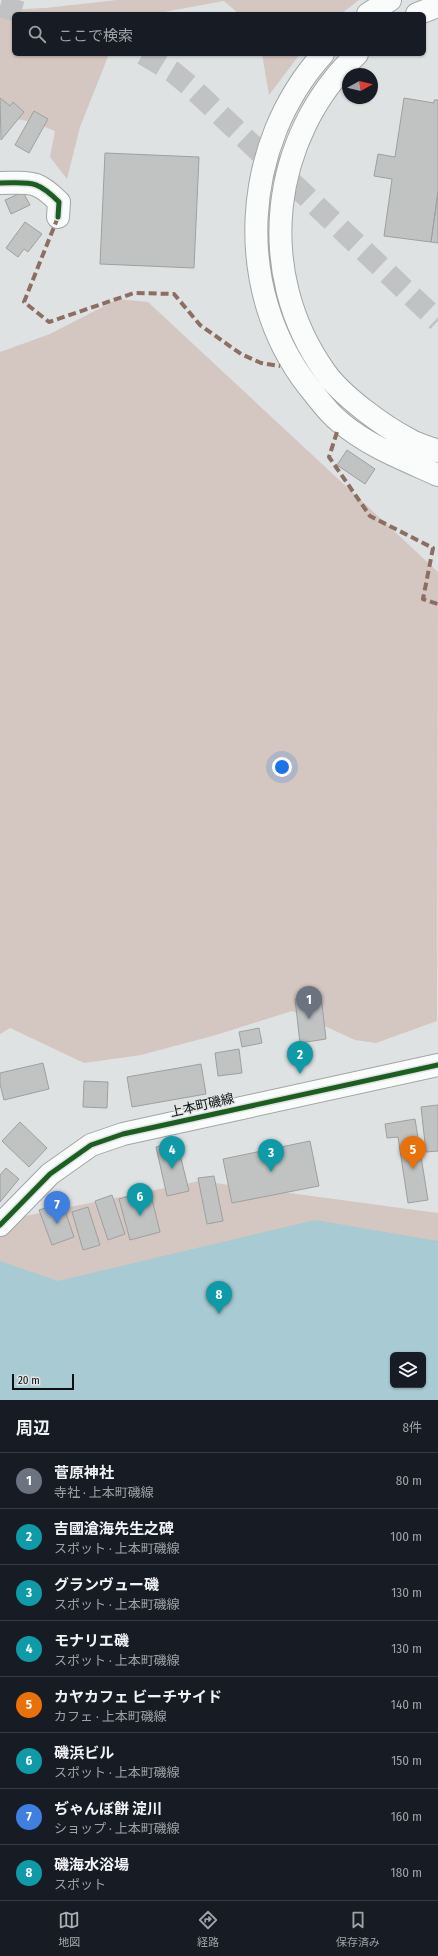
<!DOCTYPE html>
<html lang="ja">
<meta charset="utf-8">
<style>
:root{--surface:#171b24;--page:#20242c;--text:#f1f3f6;--muted:#9ea1a6;--line:#363941;--accent:#acaeb0}
body{margin:0;font-family:"Fira Sans Condensed","Noto Sans JP",sans-serif;background:var(--page);color:var(--text)}
.controls{position:absolute;right:12px;bottom:12px;display:grid;overflow:hidden;border-radius:6px;box-shadow:0 1px 3px #0004}
.controls button{width:36px;height:36px;display:grid;place-items:center;padding:0;border:0;border-bottom:1px solid var(--line);background:var(--surface);color:var(--text);font:20px sans-serif}
.compass{position:absolute;left:342px;top:68px;width:36px;height:36px;border-radius:50%;background:var(--surface);box-shadow:0 1px 3px #0004;rotate:82deg}
.scale{position:absolute;left:12px;bottom:10px;width:62px;box-sizing:border-box;padding-left:4px;border:2px solid #0f1011;border-top:0;font-size:11px;line-height:14px;white-space:nowrap;color:#0f1011;-webkit-text-stroke:3px #dee3e4;paint-order:stroke}
.you{position:absolute;left:282px;top:767px;width:14px;height:14px;margin:-10px;border:3px solid #fff;border-radius:50%;background:#1a73e8;box-shadow:0 0 0 6px #1a73e833}
.badge{display:grid;place-items:center;width:26px;height:26px;border-radius:50%;background:var(--accent);color:#fff;font-size:13px;font-weight:700}
.pin{position:absolute;translate:-50% -33px;filter:drop-shadow(0 1px 2px #0008)}
.pin::after{content:'';position:absolute;top:21px;width:14px;height:12px;background:inherit;clip-path:polygon(0 0,100% 0,50% 100%)}
.list{margin:0;padding:0;list-style:none}
h2{display:flex;justify-content:space-between;align-items:center;height:52px;margin:0;padding:0 16px;font-size:17px}
h2 small{font-size:13px;font-weight:400;color:var(--muted)}
.list li{display:grid;grid-template-columns:26px 1fr auto;gap:12px;align-items:center;box-sizing:border-box;height:56px;padding:0 16px;border-top:1px solid var(--line)}
.list b{display:block;font-size:15px;white-space:nowrap}
.list p{margin:0;font-size:13px;white-space:nowrap;color:var(--muted)}
.list em{font-size:13px;font-style:normal;color:var(--muted)}
.icon{flex:none;width:22px;height:22px;fill:none;stroke:currentColor;stroke-width:2;stroke-linecap:round;stroke-linejoin:round}
.map{position:relative;flex:none;width:438px;height:1400px;overflow:hidden}
.search{position:absolute;background:var(--surface);box-shadow:0 1px 3px #0004;left:12px;right:12px;top:12px;height:44px;display:flex;align-items:center;gap:10px;box-sizing:border-box;padding:0 14px;border-radius:6px;color:var(--muted);font-size:15px}
.sheet{height:500px;background:var(--surface)}
nav{display:flex;justify-content:space-around;align-items:center;box-sizing:border-box;height:56px;border-top:1px solid var(--line);background:var(--surface);font-size:11px;color:var(--muted)}
nav a{display:grid;justify-items:center;gap:2px}
nav .on{color:var(--accent)}
.map>svg:first-child{display:block}
.green{fill:#d4c6c0;fill-rule:evenodd}
.water{fill:#a8cad2;fill-rule:evenodd}
.building{fill:#c1c3c3;stroke:#9ea0a0}
.lines{fill:none;stroke-linecap:round;stroke-linejoin:round}
.highway-tunnel{stroke:#c0c2c4;stroke-width:22;stroke-dasharray:22 11;stroke-linecap:butt}
.minor-casing{stroke:#a3a5a5;stroke-width:24}
.major-casing{stroke:#a3a5a5;stroke-width:24}
.minor{stroke:#fafbfb;stroke-width:22}
.major{stroke:#fafbfb;stroke-width:22}
.quiet{stroke:#8d6e63;stroke-width:4;stroke-dasharray:8 4;stroke-linecap:butt}
.cycleway-casing{stroke:#dee3e4;stroke-width:8}
.cycleway{stroke:#1b5e20;stroke-width:5}
.labels{text-anchor:middle;dominant-baseline:central;stroke-width:3;stroke-linejoin:round;paint-order:stroke}
.street-label{font-size:13px;fill:#0f1011;stroke:#dee3e4}
</style>
<div class="map">
<svg width="438" height="1400" viewBox="0 0 438 1400">
<rect width="100%" height="100%" fill="#dfe2e3"/>
<path class="green" d="M 117,0 L 359,0 L 341,14 L 239,14 L 224,1 L 153,14 L 14,14 L 14,54 L 109,54 L 80,127 L 67,179 L 50,157 L 55,131 L 33,122 L 0,116 L 0,10 L 45,8 Z
M 262,54 L 300,54 L 269,95 Z
M 118,299 L 148,302 L 438,572 L 437,1021 L 376,1043 L 355,1040 L 292,1011 L 216,1035 L 141,1055 L 84,1063 L 10,1028 L 0,1034 L 0,352 L 50,334 Z
M 200,1181 L 438,1213 L 438,1400 L 0,1400 L 0,1221 ZM 393,1355 L 423,1355 L 423,1385 L 393,1385 Z"/>
<path class="water" d="M 315,1220 L 438,1241 L 438,1400 L 0,1400 L 0,1261 L 58,1281 ZM 393,1355 L 423,1355 L 423,1385 L 393,1385 Z"/>
<path class="building" d="M 0,98 L 10,106 L 13,102 L 24,112 L 1,140 Z
M 404,98 L 434,103 L 434,100 L 438,100 L 438,192 L 431,242 L 384,236 L 392,179 L 374,176 L 378,154 L 395,157 Z
M 34,111 L 48,119 L 29,153 L 15,145 Z
M 105,153 L 199,157 L 194,268 L 100,264 Z
M 23,192 L 30,205 L 11,214 L 5,200 Z
M 438,192 L 438,243 L 431,242 Z
M 25,222 L 42,234 L 28,252 L 24,249 L 18,257 L 6,248 Z
M 347,450 L 375,469 L 365,484 L 337,465 Z
M 321,996 L 326,1039 L 300,1043 L 295,999 Z
M 259,1028 L 262,1043 L 242,1047 L 239,1032 Z
M 239,1049 L 242,1073 L 218,1076 L 215,1053 Z
M 43,1063 L 49,1089 L 4,1100 L 0,1084 L 0,1073 Z
M 201,1064 L 206,1094 L 132,1107 L 127,1077 Z
M 84,1081 L 108,1082 L 107,1108 L 83,1107 Z
M 438,1105 L 438,1151 L 426,1152 L 421,1107 Z
M 415,1119 L 428,1200 L 408,1203 L 398,1137 L 387,1138 L 385,1124 Z
M 20,1122 L 47,1148 L 29,1167 L 2,1141 Z
M 310,1141 L 319,1186 L 232,1203 L 223,1159 Z
M 177,1142 L 189,1191 L 167,1196 L 156,1147 Z
M 6,1168 L 19,1179 L 0,1202 L 0,1175 Z
M 214,1176 L 223,1221 L 207,1224 L 198,1178 Z
M 150,1191 L 160,1232 L 130,1240 L 119,1199 Z
M 112,1195 L 125,1234 L 108,1240 L 95,1201 Z
M 62,1202 L 74,1237 L 52,1245 L 39,1210 Z
M 88,1207 L 100,1245 L 83,1250 L 72,1212 Z"/>
<g class="lines">
<path class="highway-tunnel" d="M 0,6 L 27,14
M 143,54 L 173,72 L 191,87 L 438,321"/>
<g class="minor-casing">
<path id="minor" d="M 0,183 C 31,183 36,179 59,202 L 58,217
M 0,1225 L 50,1174 L 91,1145 L 123,1134 L 438,1065"/>
</g>
<g class="major-casing">
<path id="major" d="M 368,14 L 390,0
M 417,14 L 438,6
M 323,54 C 241,145 233,289 308,386 C 318,398 327,412 340,422 C 368,446 405,460 438,475
M 357,54 C 270,137 254,272 325,372 C 342,396 383,426 410,440 C 418,445 429,447 438,451"/>
</g>
<use href="#minor" class="minor"/>
<use href="#major" class="major"/>
<path class="quiet" d="M 58,217 L 24,302 L 49,322 L 134,293 L 174,294 L 200,325 L 241,354 L 261,363 L 280,366
M 337,432 L 329,457 L 370,516 L 433,548 L 423,599 L 438,604"/>
<g class="cycleway-casing">
<path id="cycleway" d="M 0,183 C 31,183 36,179 59,202 L 58,217
M 0,1225 L 50,1174 L 91,1145 L 123,1134 L 438,1065"/>
</g>
<use href="#cycleway" class="cycleway"/>
</g>
<g class="labels">
<g class="street-label">
<text transform="translate(202 1105) rotate(-13)">上本町磯線</text>
</g>
</g>
</svg>
<div class="controls">
<button><svg class="icon" aria-label="layers" viewBox="0 0 24 24"><path d="M12 4l9 5-9 5-9-5zM3 14l9 5 9-5"/></svg></button>
</div>
<svg class="compass" viewBox="-18 -18 36 36"><path d="M0-13l5 13h-10z" fill="#e53935"/><path d="M0 13l5-13h-10z" fill="#9ea1a6"/></svg>
<div class="scale">20 m</div>
<div class="you"></div>
<div class="pin badge" style="left:309px;top:1019px;background:#6b7280">1</div>
<div class="pin badge" style="left:300px;top:1074px;background:#0f9aa8">2</div>
<div class="pin badge" style="left:271px;top:1172px;background:#0f9aa8">3</div>
<div class="pin badge" style="left:172px;top:1169px;background:#0f9aa8">4</div>
<div class="pin badge" style="left:413px;top:1169px;background:#e8710a">5</div>
<div class="pin badge" style="left:140px;top:1216px;background:#0f9aa8">6</div>
<div class="pin badge" style="left:57px;top:1224px;background:#3f7fe0">7</div>
<div class="pin badge" style="left:219px;top:1314px;background:#0f9aa8">8</div>
<div class="search"><svg class="icon" aria-label="search" viewBox="0 0 24 24"><circle cx="10" cy="10" r="6"/><path d="M15 15l6 6"/></svg>ここで検索</div>
</div>
<section class="sheet">
<h2>周辺<small>8件</small></h2>
<ul class="list">
<li><span class="badge" style="background:#6b7280">1</span><div><b>菅原神社</b><p>寺社 · 上本町磯線</p></div><em>80 m</em></li>
<li><span class="badge" style="background:#0f9aa8">2</span><div><b>吉國滄海先生之碑</b><p>スポット · 上本町磯線</p></div><em>100 m</em></li>
<li><span class="badge" style="background:#0f9aa8">3</span><div><b>グランヴュー磯</b><p>スポット · 上本町磯線</p></div><em>130 m</em></li>
<li><span class="badge" style="background:#0f9aa8">4</span><div><b>モナリエ磯</b><p>スポット · 上本町磯線</p></div><em>130 m</em></li>
<li><span class="badge" style="background:#e8710a">5</span><div><b>カヤカフェ ビーチサイド</b><p>カフェ · 上本町磯線</p></div><em>140 m</em></li>
<li><span class="badge" style="background:#0f9aa8">6</span><div><b>磯浜ビル</b><p>スポット · 上本町磯線</p></div><em>150 m</em></li>
<li><span class="badge" style="background:#3f7fe0">7</span><div><b>ぢゃんぼ餅 淀川</b><p>ショップ · 上本町磯線</p></div><em>160 m</em></li>
<li><span class="badge" style="background:#0f9aa8">8</span><div><b>磯海水浴場</b><p>スポット</p></div><em>180 m</em></li>
</ul>
</section>
<nav>
<a class="on"><svg class="icon" aria-label="map" viewBox="0 0 24 24"><path d="M3 6l6-2 6 2 6-2v14l-6 2-6-2-6 2zM9 4v14M15 6v14"/></svg>地図</a>
<a><svg class="icon" aria-label="directions" viewBox="0 0 24 24"><path d="M12 3l9 9-9 9-9-9zM9 14v-3h6M13 9l2 2-2 2"/></svg>経路</a>
<a><svg class="icon" aria-label="saved" viewBox="0 0 24 24"><path d="M7 4h10v16l-5-4-5 4z"/></svg>保存済み</a>
</nav>
